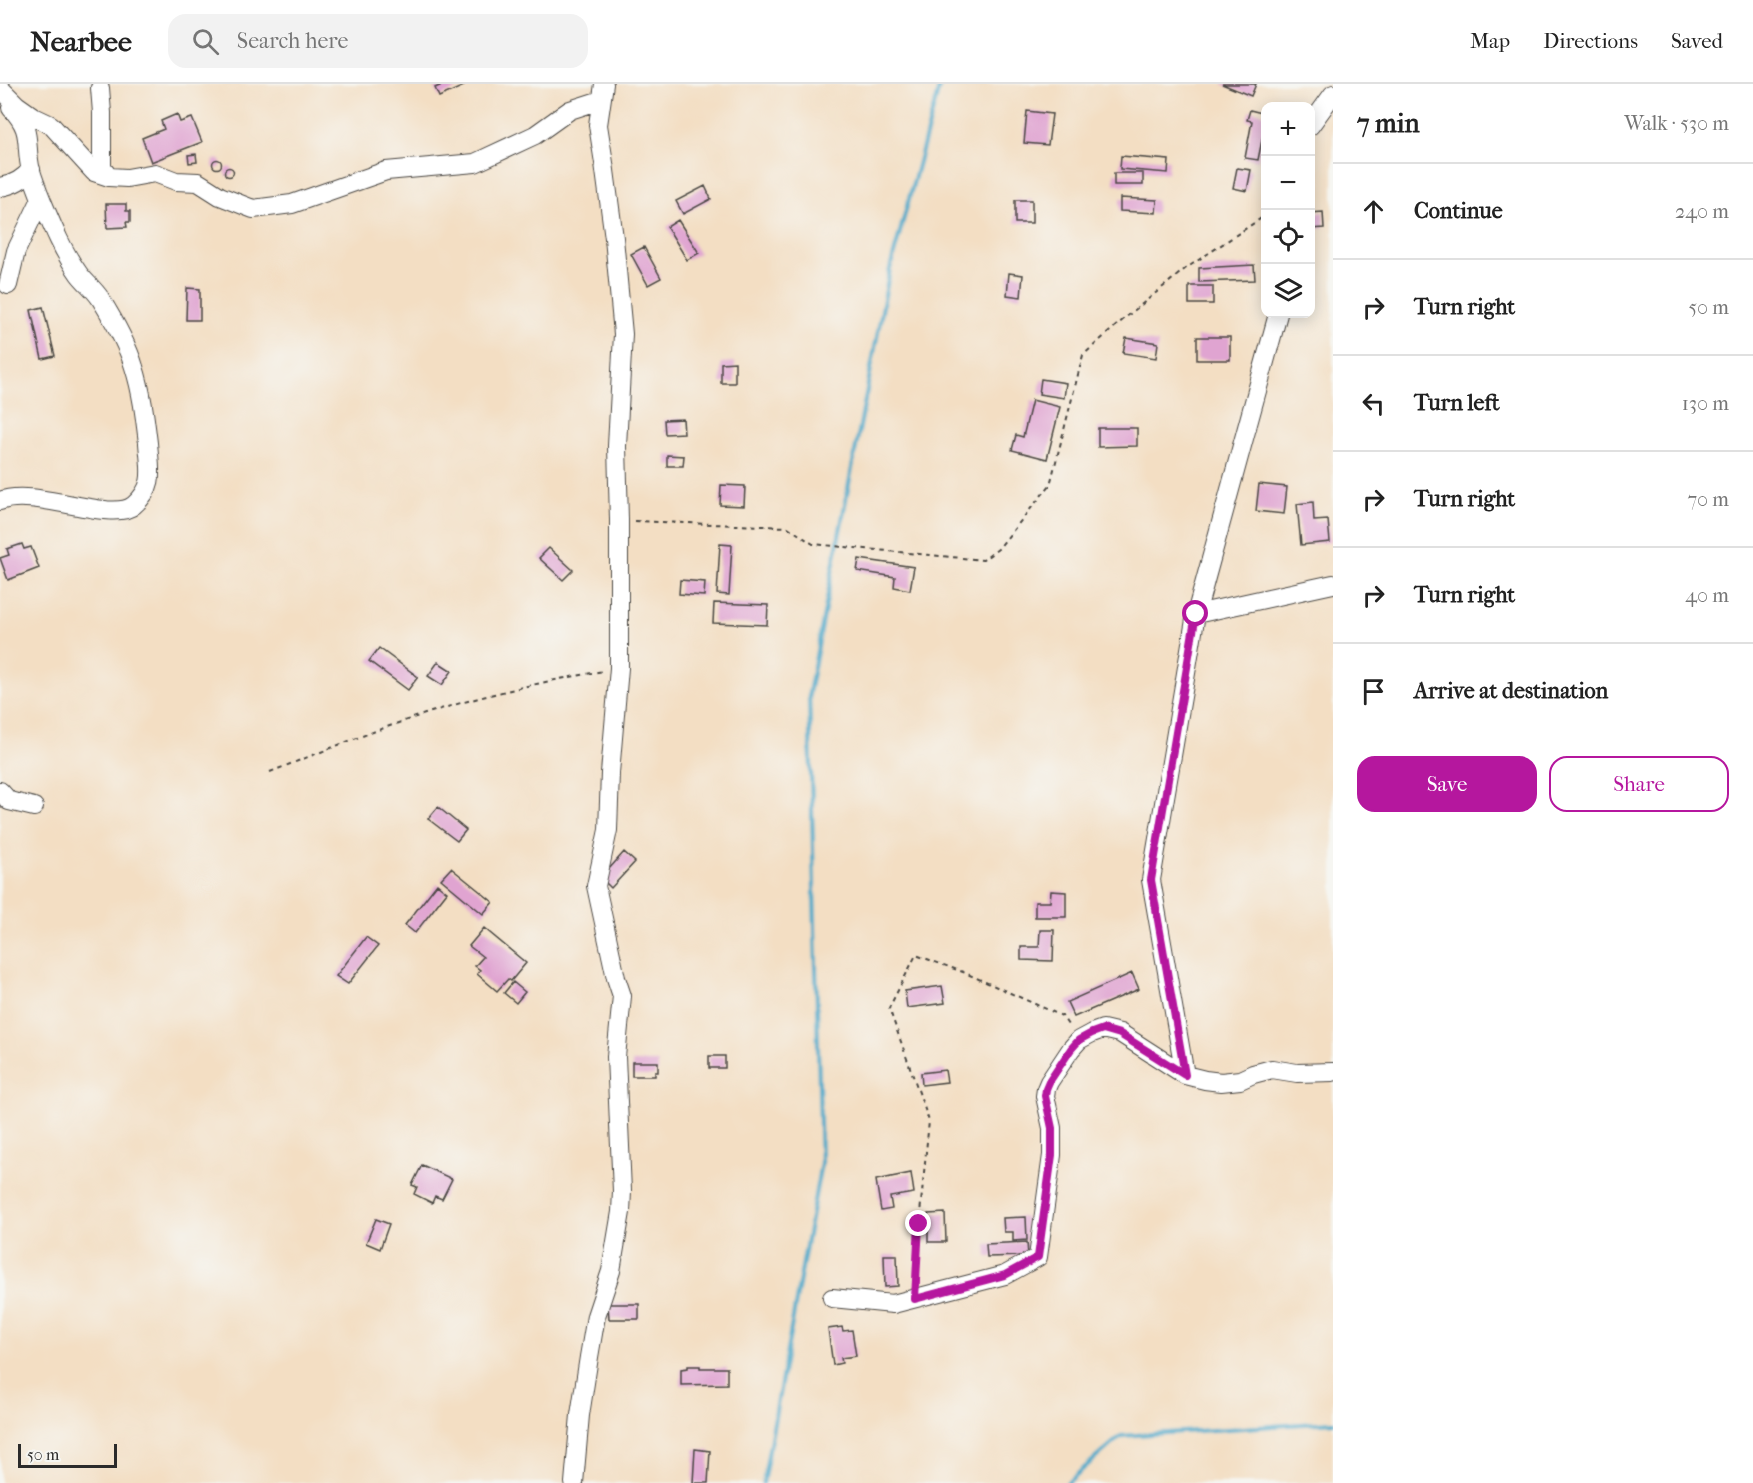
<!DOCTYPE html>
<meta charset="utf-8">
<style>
:root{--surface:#fff;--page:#f2f2f2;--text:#222;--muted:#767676;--line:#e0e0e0;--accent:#b5179e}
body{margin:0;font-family:"IM FELL French Canon",serif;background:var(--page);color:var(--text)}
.controls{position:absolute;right:18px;top:18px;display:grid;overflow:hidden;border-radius:12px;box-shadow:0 3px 15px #0003}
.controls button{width:54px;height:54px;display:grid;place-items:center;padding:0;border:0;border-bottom:2px solid var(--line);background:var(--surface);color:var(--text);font:30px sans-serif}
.scale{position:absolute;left:18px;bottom:15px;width:99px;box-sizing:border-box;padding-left:6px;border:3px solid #2b2b2b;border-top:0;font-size:16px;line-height:21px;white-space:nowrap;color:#2b2b2b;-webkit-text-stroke:4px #f6f6f2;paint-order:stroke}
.stop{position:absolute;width:18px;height:18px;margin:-14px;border:4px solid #b5179e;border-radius:50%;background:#fff}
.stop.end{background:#b5179e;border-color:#fff;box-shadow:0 2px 6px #0008}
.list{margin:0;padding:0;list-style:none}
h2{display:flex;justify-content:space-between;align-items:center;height:78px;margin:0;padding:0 24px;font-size:26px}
h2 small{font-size:20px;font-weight:400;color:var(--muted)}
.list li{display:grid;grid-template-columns:39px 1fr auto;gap:18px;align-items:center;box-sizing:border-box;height:96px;padding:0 24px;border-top:2px solid var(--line)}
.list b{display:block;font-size:22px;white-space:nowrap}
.list em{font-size:20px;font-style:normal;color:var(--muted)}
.actions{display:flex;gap:12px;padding:18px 24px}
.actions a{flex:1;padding:14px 0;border:2px solid var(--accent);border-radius:18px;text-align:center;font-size:21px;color:var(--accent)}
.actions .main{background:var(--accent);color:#fff}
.icon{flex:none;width:33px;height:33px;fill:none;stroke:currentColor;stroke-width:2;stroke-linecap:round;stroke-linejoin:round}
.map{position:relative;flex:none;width:1333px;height:1399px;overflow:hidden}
header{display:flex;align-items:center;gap:36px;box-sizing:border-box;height:84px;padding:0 30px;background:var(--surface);border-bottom:2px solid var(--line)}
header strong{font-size:28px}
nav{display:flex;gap:33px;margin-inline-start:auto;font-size:21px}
.search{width:420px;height:54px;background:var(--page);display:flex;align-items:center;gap:15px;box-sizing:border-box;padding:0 21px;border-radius:18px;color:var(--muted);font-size:22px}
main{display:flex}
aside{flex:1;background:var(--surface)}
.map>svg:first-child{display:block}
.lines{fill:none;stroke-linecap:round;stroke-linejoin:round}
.stream{stroke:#4ba8c9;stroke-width:4}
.building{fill:#e0a4d1}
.minor-casing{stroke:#494642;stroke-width:20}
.path{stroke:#494642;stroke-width:2;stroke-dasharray:4.5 4.5;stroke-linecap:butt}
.minor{stroke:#fff;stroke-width:18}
.route{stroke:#b5179e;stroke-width:8}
</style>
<header>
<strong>Nearbee</strong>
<div class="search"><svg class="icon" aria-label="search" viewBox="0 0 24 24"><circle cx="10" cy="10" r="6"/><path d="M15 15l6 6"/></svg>Search here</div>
<nav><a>Map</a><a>Directions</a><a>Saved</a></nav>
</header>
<main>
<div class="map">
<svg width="1333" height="1399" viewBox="0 0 1333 1399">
<rect width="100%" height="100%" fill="#f6f6f2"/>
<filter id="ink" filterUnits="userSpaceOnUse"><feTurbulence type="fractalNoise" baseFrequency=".0167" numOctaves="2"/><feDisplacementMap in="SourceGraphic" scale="12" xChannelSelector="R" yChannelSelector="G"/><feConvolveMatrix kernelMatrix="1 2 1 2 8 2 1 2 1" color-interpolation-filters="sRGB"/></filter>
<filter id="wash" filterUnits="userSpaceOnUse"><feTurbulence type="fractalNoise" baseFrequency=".008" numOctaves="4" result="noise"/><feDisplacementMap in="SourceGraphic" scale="24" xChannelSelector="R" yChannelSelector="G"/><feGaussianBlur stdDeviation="1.35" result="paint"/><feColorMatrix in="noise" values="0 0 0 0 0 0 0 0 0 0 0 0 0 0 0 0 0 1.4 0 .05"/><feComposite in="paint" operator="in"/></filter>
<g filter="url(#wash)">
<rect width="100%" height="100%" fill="#f3dec3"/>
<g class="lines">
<path class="stream" d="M 763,1399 L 821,1079 L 809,609 L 890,185 L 940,0
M 1067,1399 L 1121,1352 L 1333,1338"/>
</g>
<g id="blocks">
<path class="building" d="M 444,0 L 463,0 L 464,2 L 439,13 L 435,4 Z
M 1222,0 L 1256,0 L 1251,12 Z
M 1250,26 L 1266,30 L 1266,52 L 1263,51 L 1258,76 L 1245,74 L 1252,37 L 1247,36 Z
M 1027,27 L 1052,30 L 1048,61 L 1024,59 Z
M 177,30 L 180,38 L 192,34 L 202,58 L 151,78 L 142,54 L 164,45 L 161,37 Z
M 196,70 L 197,78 L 189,79 L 188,71 Z
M 1121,72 L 1169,76 L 1168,89 L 1120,85 Z
M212.5 80a4.5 4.5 0 1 1 9 0a4.5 4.5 0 1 1-9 0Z
M224.5 88a4.5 4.5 0 1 1 9 0a4.5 4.5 0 1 1-9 0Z
M 1237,84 L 1251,86 L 1247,107 L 1233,104 Z
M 1114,89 L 1143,89 L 1143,101 L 1114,101 Z
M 705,102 L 711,115 L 683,130 L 676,117 Z
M 1120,114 L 1157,116 L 1156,129 L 1120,127 Z
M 1015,116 L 1032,116 L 1032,139 L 1015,139 Z
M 106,120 L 126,120 L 126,127 L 130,127 L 130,138 L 126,138 L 127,143 L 107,144 Z
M 1323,128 L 1324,144 L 1310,145 L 1310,129 Z
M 678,136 L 699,169 L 687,176 L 667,143 Z
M 644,163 L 661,194 L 648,201 L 631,170 Z
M 1254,181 L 1255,196 L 1199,198 L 1199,184 Z
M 1009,189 L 1023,191 L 1021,213 L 1007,211 Z
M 1189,202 L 1213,202 L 1213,220 L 1189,220 Z
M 187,204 L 200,205 L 200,236 L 186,236 Z
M 43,223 L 55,272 L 42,275 L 31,226 Z
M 1197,253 L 1230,253 L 1230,276 L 1197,276 Z
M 1126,254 L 1158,259 L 1156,274 L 1123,269 Z
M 735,278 L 735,299 L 721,299 L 721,279 Z
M 1041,295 L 1066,299 L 1064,314 L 1039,310 Z
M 1032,316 L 1060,323 L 1047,375 L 1012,366 L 1016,351 L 1023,353 Z
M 683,335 L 684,349 L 665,350 L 664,336 Z
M 1098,344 L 1137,344 L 1137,362 L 1098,363 Z
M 667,371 L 684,372 L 683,382 L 667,382 Z
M 1259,400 L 1287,403 L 1284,430 L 1256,427 Z
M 721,401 L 745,402 L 744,422 L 720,421 Z
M 1313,418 L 1314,437 L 1328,436 L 1330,458 L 1301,461 L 1297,420 Z
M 22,460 L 24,465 L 31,463 L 39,484 L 8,496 L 0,474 L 9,471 L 7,465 Z
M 720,460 L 732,461 L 729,511 L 717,510 Z
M 549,464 L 573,486 L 563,496 L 539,474 Z
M 859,475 L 914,483 L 910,506 L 894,503 L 895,493 L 857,487 Z
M 680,496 L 705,498 L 704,512 L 679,510 Z
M 714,519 L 768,521 L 767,541 L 713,539 Z
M 379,564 L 418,593 L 408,606 L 369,577 Z
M 438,578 L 452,587 L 442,601 L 428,592 Z
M 438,723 L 466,746 L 457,757 L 428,735 Z
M 624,768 L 635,778 L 611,804 L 601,794 Z
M 451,784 L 493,818 L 483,830 L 441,795 Z
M 437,800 L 447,808 L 415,849 L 405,841 Z
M 1051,807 L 1066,808 L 1066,833 L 1035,833 L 1035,818 L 1050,818 Z
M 484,844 L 526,879 L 511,897 L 508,895 L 497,907 L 477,890 L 480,886 L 475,882 L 483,873 L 469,862 Z
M 1040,846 L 1054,846 L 1053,877 L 1021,876 L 1021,863 L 1039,863 Z
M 366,853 L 378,862 L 348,900 L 336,892 Z
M 1132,889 L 1139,905 L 1074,933 L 1067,918 Z
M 513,898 L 525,908 L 516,919 L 504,909 Z
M 942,902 L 945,919 L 907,924 L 905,907 Z
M 709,972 L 725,972 L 725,984 L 709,984 Z
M 632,978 L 658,978 L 658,988 L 655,988 L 655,992 L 632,992 Z
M 945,986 L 947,998 L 922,1001 L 921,989 Z
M 422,1081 L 452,1095 L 442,1115 L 435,1112 L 432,1119 L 414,1110 L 417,1103 L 412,1101 Z
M 911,1089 L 914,1109 L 890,1113 L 892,1125 L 881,1127 L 876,1096 Z
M 945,1129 L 946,1158 L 928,1158 L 928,1130 Z
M 1026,1133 L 1027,1156 L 1013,1157 L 1013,1148 L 1004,1148 L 1003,1134 Z
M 376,1135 L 389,1140 L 380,1165 L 366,1159 Z
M 1027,1158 L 1028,1172 L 987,1173 L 986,1160 Z
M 884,1171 L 897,1171 L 898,1202 L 885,1203 Z
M 608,1220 L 639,1220 L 639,1235 L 609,1235 Z
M 842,1243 L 843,1247 L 852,1246 L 856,1272 L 841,1274 L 842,1279 L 833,1281 L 828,1245 Z
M 688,1282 L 700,1282 L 700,1284 L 727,1284 L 727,1300 L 681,1301 L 681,1285 L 688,1284 Z
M 695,1365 L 710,1367 L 708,1399 L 693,1399 Z"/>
</g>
</g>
<g filter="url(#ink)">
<use href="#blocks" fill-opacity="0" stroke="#494642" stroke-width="1.5"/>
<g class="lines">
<g class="minor-casing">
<path id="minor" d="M 0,4 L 17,21 L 34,33 L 51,41 L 94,88 L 109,93 L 127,94 L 155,89 L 176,97 L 198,98 L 220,112 L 253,125 L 292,120 L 386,87 L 475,79 L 535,51 L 570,26 L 601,16
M 100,4 L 102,29 L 102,84 L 109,93
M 1310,42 L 1333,10
M 0,103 C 13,101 23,96 31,85
M 8,201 L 16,167 L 41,115
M 0,417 C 34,403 113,440 134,421 C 156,402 150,386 148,359 C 145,334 142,308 134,283 C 127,259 113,235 100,214 C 94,205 85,198 79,190 C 63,168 52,141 42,117 C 38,107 34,97 31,87 C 24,59 34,48 11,24
M 1196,530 L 1333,500
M 0,707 L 9,717 L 34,723
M 1185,991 L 1151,796 L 1196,530 L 1278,230
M 832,1214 L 893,1220 L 1005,1191 L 1038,1173 L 1052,1071 L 1052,1044 L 1045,1012 L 1046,1005 L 1049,998 L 1071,965 L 1079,956 L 1092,949 L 1103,945 L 1120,949 L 1185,991 L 1205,996 L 1221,998 L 1240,996 L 1253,990 L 1272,985 L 1297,989 L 1333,988
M 574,1399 L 580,1331 L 589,1273 L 596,1232 L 611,1187 L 621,1128 L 622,1107 L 616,973 L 622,912 L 616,894 L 596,802 L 608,746 L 610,689 L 619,584 L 619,436 L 617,362 L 623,250 L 614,154 L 604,79 L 598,41 L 604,0"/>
</g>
<path class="path" d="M 635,437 L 788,443 L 813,460 L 983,476 L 998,465 L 1050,401 L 1083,271 L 1125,234 L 1185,185 L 1266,131
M 270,688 C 321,668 372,647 425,630 C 483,611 544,597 604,587
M 916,1197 L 919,1140 L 929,1037 L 889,924 L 916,871 L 963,888 L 1062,932 L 1070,944"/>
<use href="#minor" class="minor"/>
</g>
</g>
<g class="lines" filter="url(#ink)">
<path class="route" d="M 919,1140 L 915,1215 L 1005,1191 L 1038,1173 L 1052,1071 L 1052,1044 L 1045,1012 L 1046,1005 L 1049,998 L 1071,965 L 1079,956 L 1092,949 L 1103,945 L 1120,950 L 1185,991 L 1151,796 L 1196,530"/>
</g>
</svg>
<div class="controls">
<button>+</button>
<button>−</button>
<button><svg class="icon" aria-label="locate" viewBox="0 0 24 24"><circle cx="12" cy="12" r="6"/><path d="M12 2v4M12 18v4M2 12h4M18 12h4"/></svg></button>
<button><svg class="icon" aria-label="layers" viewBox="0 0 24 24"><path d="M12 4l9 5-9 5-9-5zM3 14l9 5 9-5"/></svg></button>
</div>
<div class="scale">50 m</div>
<div class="stop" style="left:1196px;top:530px"></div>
<div class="stop end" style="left:919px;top:1140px"></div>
</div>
<aside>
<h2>7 min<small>Walk · 530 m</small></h2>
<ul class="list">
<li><svg class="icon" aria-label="ahead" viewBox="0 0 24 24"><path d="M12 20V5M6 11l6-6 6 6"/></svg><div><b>Continue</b></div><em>240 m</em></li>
<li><svg class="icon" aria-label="right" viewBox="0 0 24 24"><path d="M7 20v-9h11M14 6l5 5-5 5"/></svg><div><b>Turn right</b></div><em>50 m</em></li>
<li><svg class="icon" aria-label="left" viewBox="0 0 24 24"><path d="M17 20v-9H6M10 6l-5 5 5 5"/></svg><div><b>Turn left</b></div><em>130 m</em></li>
<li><svg class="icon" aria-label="right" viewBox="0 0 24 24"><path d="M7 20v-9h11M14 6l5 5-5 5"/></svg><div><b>Turn right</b></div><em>70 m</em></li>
<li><svg class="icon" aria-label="right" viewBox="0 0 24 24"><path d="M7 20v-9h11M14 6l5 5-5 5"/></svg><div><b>Turn right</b></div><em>40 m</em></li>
<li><svg class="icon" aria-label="arrive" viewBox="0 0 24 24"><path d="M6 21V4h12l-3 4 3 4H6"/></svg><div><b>Arrive at destination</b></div></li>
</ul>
<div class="actions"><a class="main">Save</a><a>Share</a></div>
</aside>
</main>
